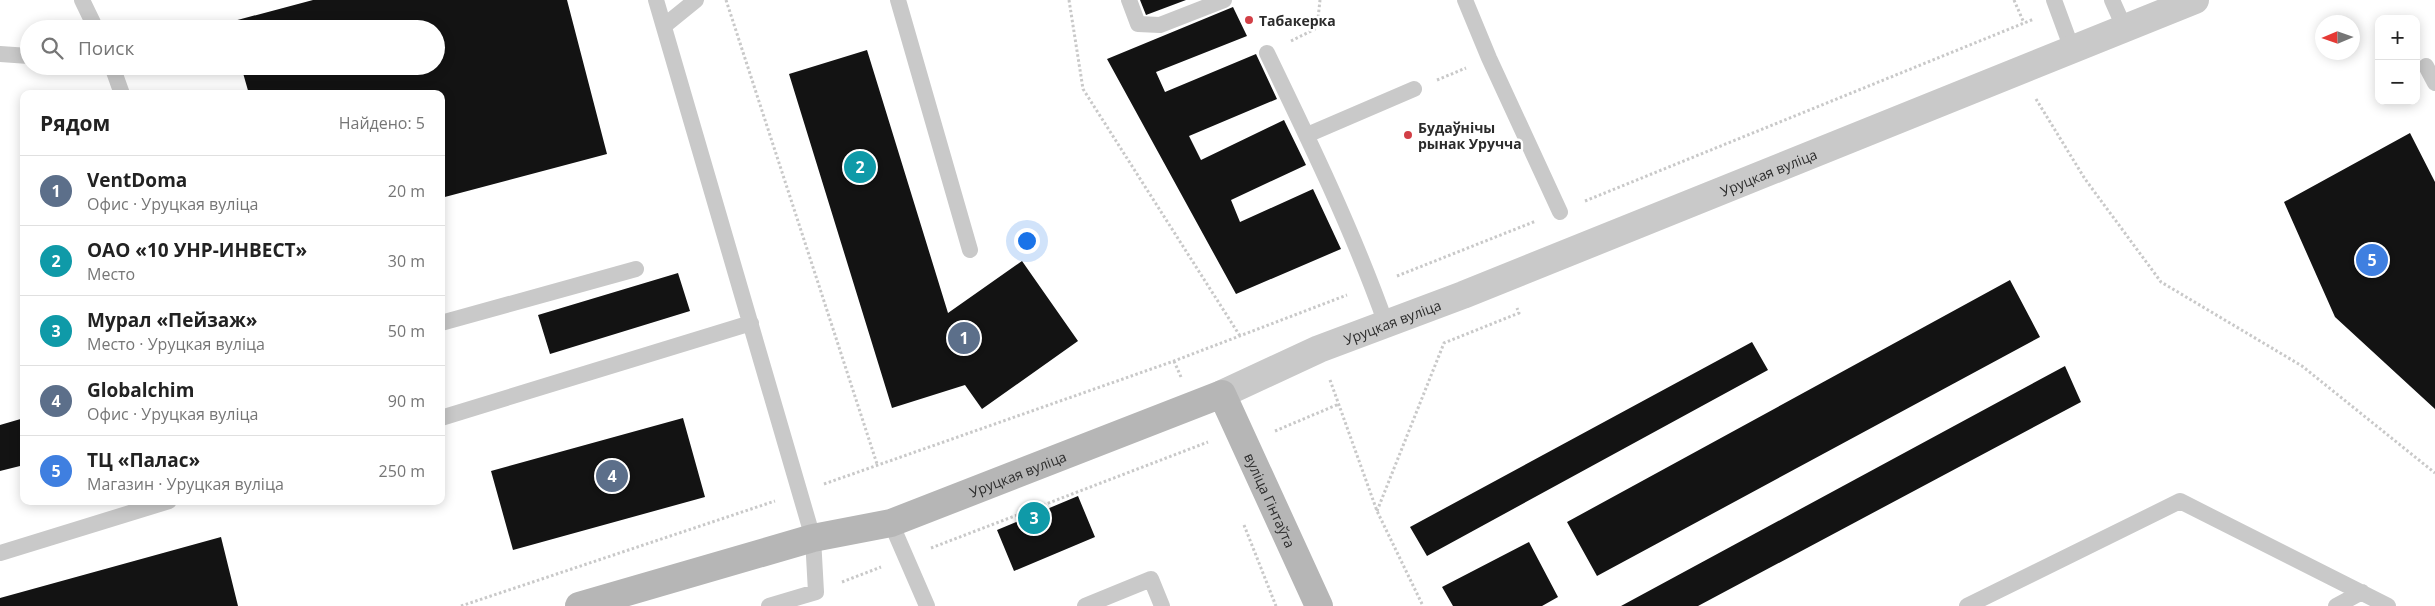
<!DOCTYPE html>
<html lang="ru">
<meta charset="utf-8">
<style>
:root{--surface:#fff;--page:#f2f2f2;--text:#222;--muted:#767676;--line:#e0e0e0;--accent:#111827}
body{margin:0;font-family:"Open Sans",sans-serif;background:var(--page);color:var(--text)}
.controls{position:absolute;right:15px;top:15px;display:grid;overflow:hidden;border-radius:10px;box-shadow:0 2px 12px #0003}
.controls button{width:45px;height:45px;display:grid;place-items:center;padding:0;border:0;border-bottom:1px solid var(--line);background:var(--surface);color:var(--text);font:25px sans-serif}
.compass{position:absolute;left:2315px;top:15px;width:45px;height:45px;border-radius:50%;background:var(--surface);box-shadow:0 2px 12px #0003;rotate:268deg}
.you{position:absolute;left:1026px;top:240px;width:18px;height:18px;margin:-12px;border:4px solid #fff;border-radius:50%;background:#1a73e8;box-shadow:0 0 0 8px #1a73e833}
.badge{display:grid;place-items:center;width:32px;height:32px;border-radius:50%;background:var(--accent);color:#fff;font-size:16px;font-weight:700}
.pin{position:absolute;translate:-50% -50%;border:2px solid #fff;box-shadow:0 1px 5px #0006}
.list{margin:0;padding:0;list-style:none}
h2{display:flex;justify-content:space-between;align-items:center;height:65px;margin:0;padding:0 20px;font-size:21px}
h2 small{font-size:16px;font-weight:400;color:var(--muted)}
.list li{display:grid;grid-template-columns:32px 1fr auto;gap:15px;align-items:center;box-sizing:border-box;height:70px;padding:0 20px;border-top:1px solid var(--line)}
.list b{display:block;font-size:19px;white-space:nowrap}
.list p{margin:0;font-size:16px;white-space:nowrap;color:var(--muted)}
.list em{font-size:16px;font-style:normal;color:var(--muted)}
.icon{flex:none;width:28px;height:28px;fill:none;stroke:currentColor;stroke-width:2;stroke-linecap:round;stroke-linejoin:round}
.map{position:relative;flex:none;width:2435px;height:606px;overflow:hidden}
.search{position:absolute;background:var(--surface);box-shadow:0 2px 12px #0003;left:20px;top:20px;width:425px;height:55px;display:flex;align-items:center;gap:12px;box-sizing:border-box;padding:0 18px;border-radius:28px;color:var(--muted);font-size:19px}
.panel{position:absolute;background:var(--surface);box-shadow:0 2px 12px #0003;left:20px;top:90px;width:425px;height:415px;border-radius:10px}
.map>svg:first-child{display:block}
.building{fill:#131313}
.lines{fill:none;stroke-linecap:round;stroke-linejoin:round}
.path{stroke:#c9c9c9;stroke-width:3;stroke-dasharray:2.5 2.5;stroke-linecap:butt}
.lane{stroke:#c9c9c9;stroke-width:16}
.street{stroke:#c9c9c9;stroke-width:28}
.secondary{stroke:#b6b6b6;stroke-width:28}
.poi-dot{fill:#d23f46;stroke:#fff;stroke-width:2}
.labels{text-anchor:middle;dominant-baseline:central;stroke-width:5;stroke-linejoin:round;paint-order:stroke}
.poi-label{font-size:14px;font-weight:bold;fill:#2c2c2c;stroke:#fff;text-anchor:start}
.street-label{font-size:14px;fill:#2c2c2c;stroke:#fff}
</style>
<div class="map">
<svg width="2435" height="606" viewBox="0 0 2435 606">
<rect width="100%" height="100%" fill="#fff"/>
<path class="building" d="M 313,0 L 567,0 L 607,154 L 441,198 L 441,94 L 249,94 L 241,66 L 436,66 L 436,29 L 231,29 L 230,22 Z
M 1140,0 L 1186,0 L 1146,15 Z
M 1233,7 L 1247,36 L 1156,72 L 1165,92 L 1256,54 L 1277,99 L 1189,136 L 1201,160 L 1284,120 L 1306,165 L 1231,200 L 1240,222 L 1313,189 L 1341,249 L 1236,294 L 1107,59 Z
M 867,50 L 948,313 L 1022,261 L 1078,341 L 982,409 L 965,385 L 892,408 L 789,74 Z
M 2410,133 L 2435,182 L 2435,409 L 2335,317 L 2284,202 Z
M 678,273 L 690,311 L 550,354 L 538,315 Z
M 2010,280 L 2040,337 L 1597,576 L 1567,522 Z
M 1752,342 L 1768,370 L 1427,556 L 1410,527 Z
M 2065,366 L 2081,402 L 1698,606 L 1621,606 Z
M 24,418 L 24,465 L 0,471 L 0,425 Z
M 683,418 L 705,497 L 513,550 L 491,471 Z
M 1078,496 L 1095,537 L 1014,571 L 997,530 Z
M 221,537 L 238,606 L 0,606 L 0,598 Z
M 1529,542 L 1558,597 L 1542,606 L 1453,606 L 1442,587 Z"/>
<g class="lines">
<path class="path" d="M 726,0 L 877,464
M 1069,0 L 1083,89 L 1240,336
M 2014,0 L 2024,23
M 1291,41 L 1317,28 L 1320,0
M 1437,80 L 1466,68
M 2036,99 L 2085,179 L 2161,282 L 2302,366 L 2435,473
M 1585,201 L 2034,19
M 1397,276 L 1536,221
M 1174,361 L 1181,377
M 1330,380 L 1377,511 L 1423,606
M 1275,431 L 1339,404
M 824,484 L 1174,361 L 1347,295
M 1377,511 L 1444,343 L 1519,313 L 1517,308
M 1244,525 L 1276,606
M 931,548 L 1208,442
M 842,582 L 881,567
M 461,606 L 775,501"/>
<path class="lane" d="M 82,0 L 96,29
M 656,0 L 813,538 L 816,592 L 769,606
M 898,0 L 970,250
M 1129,0 L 1138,24 L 1160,25 L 1224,0
M 1465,0 L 1489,58 L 1560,212
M 2054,0 L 2072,49
M 2112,0 L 2124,27
M 664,26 L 696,0
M 1267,53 C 1310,142 1353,231 1386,324
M 0,54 L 29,56
M 112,66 L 122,94
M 2426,66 L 2435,83
M 1307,135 L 1414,89
M 441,323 L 636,269
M 441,418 L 751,323
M 891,523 L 927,606
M 0,553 L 169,501
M 1085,606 L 1151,579 L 1162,606
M 1967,606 L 2180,501 L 2388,606
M 2336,606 L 2362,592"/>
<path class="street" id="s1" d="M 1222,394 L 1319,349 L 1463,295 L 2195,0"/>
<path class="secondary" id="s2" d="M 579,606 L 813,538 L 891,523 L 1222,394 L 1319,606"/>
</g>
<g class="poi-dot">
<circle cx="1249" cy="20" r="5"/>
<circle cx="1408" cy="135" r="5"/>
</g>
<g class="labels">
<g class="poi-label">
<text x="1259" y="20">Табакерка</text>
<text x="1418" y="127">Будаўнічы<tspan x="1418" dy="16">рынак Уручча</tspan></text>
</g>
<g class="street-label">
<text stroke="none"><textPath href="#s1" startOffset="590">Уруцкая вуліца</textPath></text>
<text stroke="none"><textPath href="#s1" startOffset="185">Уруцкая вуліца</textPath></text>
<text stroke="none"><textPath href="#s2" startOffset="459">Уруцкая вуліца</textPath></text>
<text stroke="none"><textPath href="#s2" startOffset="795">вуліца Гінтаўта</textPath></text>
</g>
</g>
</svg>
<div class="controls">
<button>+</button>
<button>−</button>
</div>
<svg class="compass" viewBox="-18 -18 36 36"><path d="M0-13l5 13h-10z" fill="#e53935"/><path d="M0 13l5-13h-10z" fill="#767676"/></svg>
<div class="you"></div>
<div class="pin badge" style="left:964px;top:338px;background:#5c6f8a">1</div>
<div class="pin badge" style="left:860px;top:167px;background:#0f9aa8">2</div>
<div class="pin badge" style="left:1034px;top:518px;background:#0f9aa8">3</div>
<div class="pin badge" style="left:612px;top:476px;background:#5c6f8a">4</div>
<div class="pin badge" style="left:2372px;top:260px;background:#3f7fe0">5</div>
<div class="search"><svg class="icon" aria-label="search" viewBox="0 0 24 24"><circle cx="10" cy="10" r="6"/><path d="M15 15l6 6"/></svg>Поиск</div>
<section class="panel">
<h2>Рядом<small>Найдено: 5</small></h2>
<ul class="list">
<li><span class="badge" style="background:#5c6f8a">1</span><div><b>VentDoma</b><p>Офис · Уруцкая вуліца</p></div><em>20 m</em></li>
<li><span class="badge" style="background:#0f9aa8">2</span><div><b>ОАО «10 УНР-ИНВЕСТ»</b><p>Место</p></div><em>30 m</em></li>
<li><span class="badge" style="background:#0f9aa8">3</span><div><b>Мурал «Пейзаж»</b><p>Место · Уруцкая вуліца</p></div><em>50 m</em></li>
<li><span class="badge" style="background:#5c6f8a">4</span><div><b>Globalchim</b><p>Офис · Уруцкая вуліца</p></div><em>90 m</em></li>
<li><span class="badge" style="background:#3f7fe0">5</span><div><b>ТЦ «Палас»</b><p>Магазин · Уруцкая вуліца</p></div><em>250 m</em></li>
</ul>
</section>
</div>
